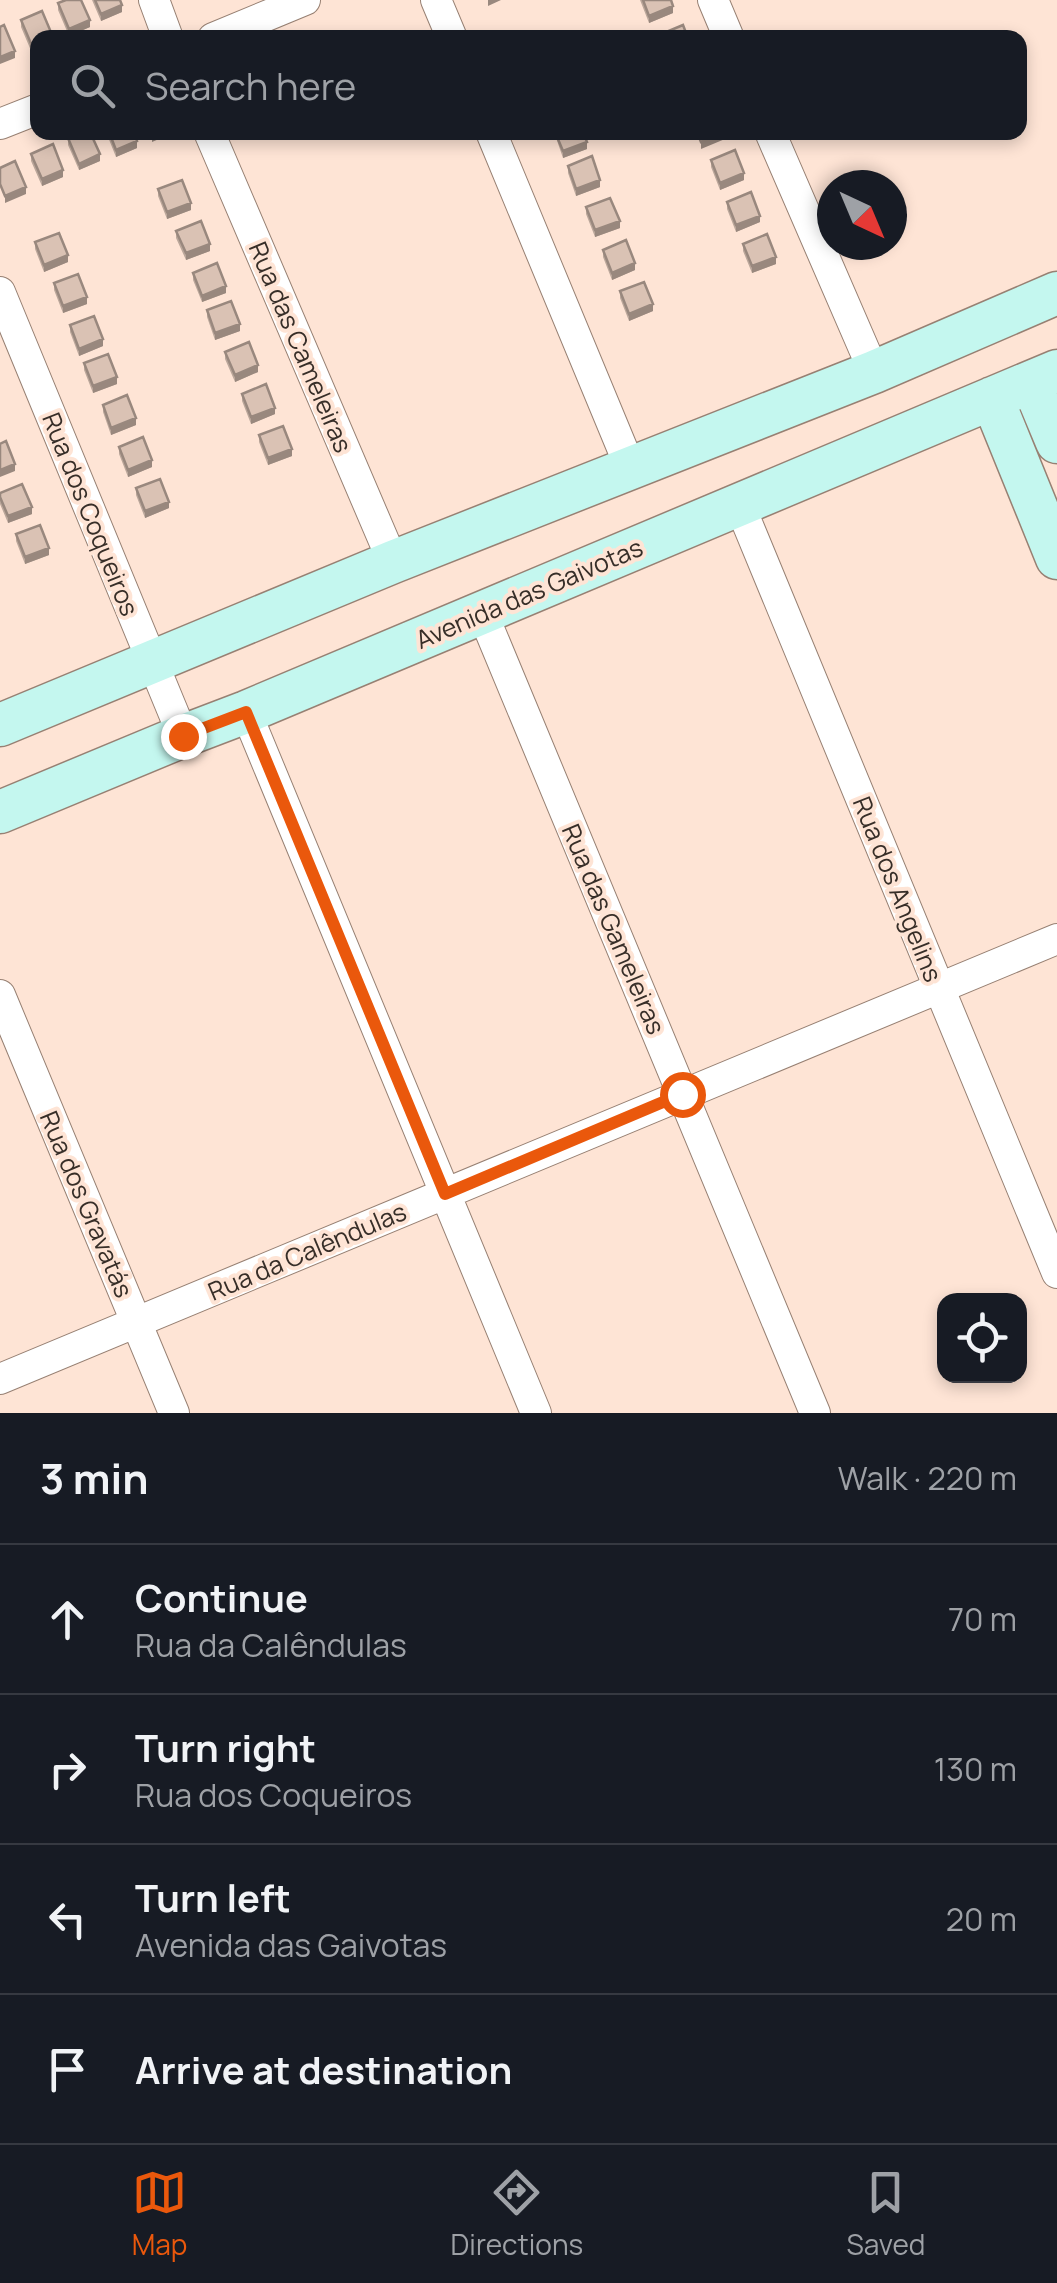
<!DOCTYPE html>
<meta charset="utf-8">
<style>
:root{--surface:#171b24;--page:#20242c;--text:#f1f3f6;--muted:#9ea1a6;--line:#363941;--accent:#ea580c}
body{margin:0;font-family:Manrope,sans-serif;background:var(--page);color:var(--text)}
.controls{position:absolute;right:30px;bottom:30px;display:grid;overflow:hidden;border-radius:20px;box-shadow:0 5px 15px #0003}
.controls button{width:90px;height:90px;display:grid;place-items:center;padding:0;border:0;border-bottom:2px solid var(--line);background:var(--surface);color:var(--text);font:50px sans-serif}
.compass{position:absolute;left:817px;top:170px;width:90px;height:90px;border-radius:50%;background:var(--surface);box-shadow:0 5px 15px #0003;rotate:136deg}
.stop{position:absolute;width:30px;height:30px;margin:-22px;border:8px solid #ea580c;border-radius:50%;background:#fff}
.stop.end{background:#ea580c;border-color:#fff;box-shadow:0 2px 10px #0008}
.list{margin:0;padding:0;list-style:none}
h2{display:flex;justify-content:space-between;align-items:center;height:130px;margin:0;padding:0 40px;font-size:42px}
h2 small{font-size:32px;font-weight:400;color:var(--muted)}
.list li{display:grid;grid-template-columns:65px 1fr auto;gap:30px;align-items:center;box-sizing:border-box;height:150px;padding:0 40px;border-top:2px solid var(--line)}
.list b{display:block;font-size:38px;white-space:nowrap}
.list p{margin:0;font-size:32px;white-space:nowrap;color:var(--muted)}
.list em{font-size:32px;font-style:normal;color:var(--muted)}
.icon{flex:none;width:55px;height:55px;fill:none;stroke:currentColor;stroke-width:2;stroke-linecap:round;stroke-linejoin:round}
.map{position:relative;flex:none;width:1057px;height:1413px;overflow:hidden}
.search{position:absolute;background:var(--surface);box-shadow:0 5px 15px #0003;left:30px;right:30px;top:30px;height:110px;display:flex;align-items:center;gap:25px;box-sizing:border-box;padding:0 35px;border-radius:20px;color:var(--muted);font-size:38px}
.sheet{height:730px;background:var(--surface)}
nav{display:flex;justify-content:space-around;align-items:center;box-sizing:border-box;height:140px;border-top:2px solid var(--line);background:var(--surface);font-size:28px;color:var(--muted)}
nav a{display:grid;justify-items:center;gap:5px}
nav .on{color:var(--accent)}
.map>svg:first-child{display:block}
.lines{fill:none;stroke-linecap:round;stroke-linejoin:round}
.street-casing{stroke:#978073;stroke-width:32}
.secondary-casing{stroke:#978073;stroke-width:45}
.street{stroke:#fff;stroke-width:30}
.secondary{stroke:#c4f7ef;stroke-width:42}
.wall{fill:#bba79b}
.shaded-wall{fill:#99887e}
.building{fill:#dac2b4;stroke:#99887e;stroke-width:2.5}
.route{stroke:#ea580c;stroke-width:12}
.labels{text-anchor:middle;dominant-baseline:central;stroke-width:8;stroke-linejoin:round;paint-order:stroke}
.street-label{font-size:25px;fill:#372e28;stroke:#fee4d5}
</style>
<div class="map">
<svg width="1057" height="1413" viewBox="0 0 1057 1413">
<rect width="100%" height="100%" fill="#fee4d5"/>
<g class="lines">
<g class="street-casing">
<path id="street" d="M 154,0 L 168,38
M 436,0 L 452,38
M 713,0 L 729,38
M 213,38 L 305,0
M 0,124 L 38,109
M 209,132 L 393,562
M 491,132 L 630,467
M 770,132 L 874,372
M 0,292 L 183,736
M 740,506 L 1057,1273
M 482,612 L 815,1413
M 246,712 L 536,1413
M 0,995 L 174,1413
M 0,1379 L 1057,939"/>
</g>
<g class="secondary-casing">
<path id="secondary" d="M 1032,382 L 1057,442
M 992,398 L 1057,558
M 0,725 L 393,562 L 874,372 L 1057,293
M 0,812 L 183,736 L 246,712 L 1057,371"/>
</g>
<use href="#street" class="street"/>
<use href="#secondary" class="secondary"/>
</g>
<path class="wall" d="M 92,0 L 120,0 L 122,12 L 101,21 Z
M 640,0 L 671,0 L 673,13 L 649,23 Z
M 58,3 L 90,27 L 69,36 L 58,10 Z
M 42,11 L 32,53 L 21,27 L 21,20 Z
M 106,132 L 134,132 L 137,148 L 116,157 Z
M 554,132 L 583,132 L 587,149 L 563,158 Z
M 68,138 L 100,161 L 79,170 L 68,145 Z
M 31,154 L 63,177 L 42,186 L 31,161 Z
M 711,160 L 744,180 L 720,190 L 711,167 Z
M 568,166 L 600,187 L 576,196 L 568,173 Z
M 158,189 L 191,210 L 167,219 L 158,196 Z
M 727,202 L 760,222 L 736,232 L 727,209 Z
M 586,207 L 620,228 L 595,237 L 586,214 Z
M 176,231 L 210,251 L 186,260 L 176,238 Z
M 35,242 L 68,262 L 44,272 L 35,249 Z
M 743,244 L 776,264 L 752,273 L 743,251 Z
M 603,250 L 635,270 L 612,280 L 603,257 Z
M 193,273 L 226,293 L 202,302 L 193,280 Z
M 54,283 L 87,304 L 63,313 L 54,290 Z
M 620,291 L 653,311 L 629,321 L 620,298 Z
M 207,310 L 240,331 L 215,340 L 207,317 Z
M 70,325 L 103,346 L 79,356 L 70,332 Z
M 225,352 L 258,372 L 235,382 L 225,359 Z
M 84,363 L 117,384 L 93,393 L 84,370 Z
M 242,394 L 275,414 L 251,424 L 242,401 Z
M 103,405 L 136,425 L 111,435 L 103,412 Z
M 259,435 L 292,456 L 268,465 L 259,442 Z
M 119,447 L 152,467 L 128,477 L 119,454 Z
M 136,488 L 169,508 L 145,518 L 136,495 Z
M 0,493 L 32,514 L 8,523 L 0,504 Z
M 16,534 L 49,555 L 25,564 L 16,541 Z"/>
<path class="shaded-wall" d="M 488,0 L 501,0 L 488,6 Z
M 122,5 L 122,12 L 101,21 L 101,14 Z
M 673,6 L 673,13 L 649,23 L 649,16 Z
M 90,20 L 90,27 L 69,36 L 69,29 Z
M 38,44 L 38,51 L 32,53 L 32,46 Z
M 15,51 L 15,58 L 0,64 L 0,57 Z
M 159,132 L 173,132 L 173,133 L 152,142 L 152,136 Z
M 725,132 L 725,139 L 701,149 L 701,142 Z
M 137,141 L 137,148 L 116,157 L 116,150 Z
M 587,142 L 587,149 L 563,158 L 563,151 Z
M 100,154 L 100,161 L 79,170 L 79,164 Z
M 63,170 L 63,177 L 42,186 L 42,179 Z
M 744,173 L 744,180 L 720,190 L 720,183 Z
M 600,180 L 600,187 L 576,196 L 576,189 Z
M 26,187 L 26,194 L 5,203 L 5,196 Z
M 191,203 L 191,210 L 167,219 L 167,212 Z
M 760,216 L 760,222 L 736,232 L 736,225 Z
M 620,221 L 620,228 L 595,237 L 595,230 Z
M 210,244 L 210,251 L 186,260 L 186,253 Z
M 68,255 L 68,262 L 44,272 L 44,265 Z
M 776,257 L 776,264 L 752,273 L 752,266 Z
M 635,263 L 635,270 L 612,280 L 612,273 Z
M 226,286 L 226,293 L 202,302 L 202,296 Z
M 87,297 L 87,304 L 63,313 L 63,306 Z
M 653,304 L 653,311 L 629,321 L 629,314 Z
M 240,324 L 240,331 L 215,340 L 215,333 Z
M 103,339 L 103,346 L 79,356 L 79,349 Z
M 258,365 L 258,372 L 235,382 L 235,375 Z
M 117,377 L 117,384 L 93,393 L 93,386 Z
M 275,408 L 275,414 L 251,424 L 251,417 Z
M 136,418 L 136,425 L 111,435 L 111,428 Z
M 292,449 L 292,456 L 268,465 L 268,458 Z
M 152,460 L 152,467 L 128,477 L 128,470 Z
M 15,464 L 15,471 L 0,477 L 0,470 Z
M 169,502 L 169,508 L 145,518 L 145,511 Z
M 32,507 L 32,514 L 8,523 L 8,516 Z
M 49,548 L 49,555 L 25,564 L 25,557 Z"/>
<path class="building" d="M 66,0 L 81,0 L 90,20 L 69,29 L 58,3 Z
M 95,0 L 120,0 L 122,5 L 101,14 Z
M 643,0 L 671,0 L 673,6 L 649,16 Z
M 42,11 L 53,37 L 38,38 L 38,44 L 32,46 L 21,20 Z
M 4,25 L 15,51 L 0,57 L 0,27 Z
M 683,25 L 688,38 L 660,38 L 659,35 Z
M 80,132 L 90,132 L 100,154 L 79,164 L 68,138 Z
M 109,132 L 134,132 L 137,141 L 116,150 Z
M 555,132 L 583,132 L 587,142 L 563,151 Z
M 697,132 L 724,132 L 701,142 Z
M 53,144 L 63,170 L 42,179 L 31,154 Z
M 735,150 L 744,173 L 720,183 L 711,160 Z
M 592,156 L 600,180 L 576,189 L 568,166 Z
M 15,161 L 26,187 L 5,196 L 0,184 L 0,168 Z
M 182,180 L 191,203 L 167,212 L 158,189 Z
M 751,192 L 760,216 L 736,225 L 727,202 Z
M 610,198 L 620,221 L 595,230 L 586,207 Z
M 201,221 L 210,244 L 186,253 L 176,231 Z
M 59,233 L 68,255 L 44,265 L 35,242 Z
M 767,234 L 776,257 L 752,266 L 743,244 Z
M 626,240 L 635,263 L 612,273 L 603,250 Z
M 217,263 L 226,286 L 202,296 L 193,273 Z
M 78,274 L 87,297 L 63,306 L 54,283 Z
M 644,282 L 653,304 L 629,314 L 620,291 Z
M 231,301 L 240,324 L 215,333 L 207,310 Z
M 94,316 L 103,339 L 79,349 L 70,325 Z
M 249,342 L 258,365 L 235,375 L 225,352 Z
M 108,354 L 117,377 L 93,386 L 84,363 Z
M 266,384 L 275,408 L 251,417 L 242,394 Z
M 127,395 L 136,418 L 111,428 L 103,405 Z
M 283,426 L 292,449 L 268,458 L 259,435 Z
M 143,437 L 152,460 L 128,470 L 119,447 Z
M 6,441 L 15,464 L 0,470 L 0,444 Z
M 160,479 L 169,502 L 145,511 L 136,488 Z
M 22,484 L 32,507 L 8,516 L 0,497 L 0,493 Z
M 40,525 L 49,548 L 25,557 L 16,534 Z"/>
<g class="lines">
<path class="route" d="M 183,736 L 246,712 L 445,1194 L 682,1094"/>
</g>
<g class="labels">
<g class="street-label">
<text transform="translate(301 347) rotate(67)">Rua das Cameleiras</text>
<text transform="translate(91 514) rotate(68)">Rua dos Coqueiros</text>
<text transform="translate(529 593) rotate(-23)">Avenida das Gaivotas</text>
<text transform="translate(898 889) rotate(68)">Rua dos Angelins</text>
<text transform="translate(614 929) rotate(67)">Rua das Gameleiras</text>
<text transform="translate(87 1204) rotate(67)">Rua dos Gravatás</text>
<text transform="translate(307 1251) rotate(-23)">Rua da Calêndulas</text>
</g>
</g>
</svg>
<div class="controls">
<button><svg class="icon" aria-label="locate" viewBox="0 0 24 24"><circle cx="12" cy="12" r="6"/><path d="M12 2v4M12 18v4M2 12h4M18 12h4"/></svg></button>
</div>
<svg class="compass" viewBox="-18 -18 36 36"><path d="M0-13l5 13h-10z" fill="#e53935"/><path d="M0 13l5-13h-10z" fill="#9ea1a6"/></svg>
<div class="stop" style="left:682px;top:1094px"></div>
<div class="stop end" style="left:183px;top:736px"></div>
<div class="search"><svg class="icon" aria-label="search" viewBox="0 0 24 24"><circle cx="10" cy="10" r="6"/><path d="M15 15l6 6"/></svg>Search here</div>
</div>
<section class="sheet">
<h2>3 min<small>Walk · 220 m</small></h2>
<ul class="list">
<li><svg class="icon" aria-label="ahead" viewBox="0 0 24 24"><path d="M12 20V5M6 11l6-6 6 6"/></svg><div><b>Continue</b><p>Rua da Calêndulas</p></div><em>70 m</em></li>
<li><svg class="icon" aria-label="right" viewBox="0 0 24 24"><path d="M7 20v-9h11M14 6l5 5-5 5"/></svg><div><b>Turn right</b><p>Rua dos Coqueiros</p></div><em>130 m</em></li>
<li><svg class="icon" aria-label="left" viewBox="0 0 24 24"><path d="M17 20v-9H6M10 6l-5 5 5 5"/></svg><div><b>Turn left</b><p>Avenida das Gaivotas</p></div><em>20 m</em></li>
<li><svg class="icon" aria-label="arrive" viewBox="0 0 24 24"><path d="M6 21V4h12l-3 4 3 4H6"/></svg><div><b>Arrive at destination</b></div></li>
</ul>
</section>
<nav>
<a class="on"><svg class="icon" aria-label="map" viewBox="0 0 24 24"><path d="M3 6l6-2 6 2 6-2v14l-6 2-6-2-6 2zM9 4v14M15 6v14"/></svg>Map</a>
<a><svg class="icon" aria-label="directions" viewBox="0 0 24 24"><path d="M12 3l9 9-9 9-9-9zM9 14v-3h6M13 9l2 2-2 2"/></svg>Directions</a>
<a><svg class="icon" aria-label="saved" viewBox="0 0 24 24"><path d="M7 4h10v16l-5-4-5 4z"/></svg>Saved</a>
</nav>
